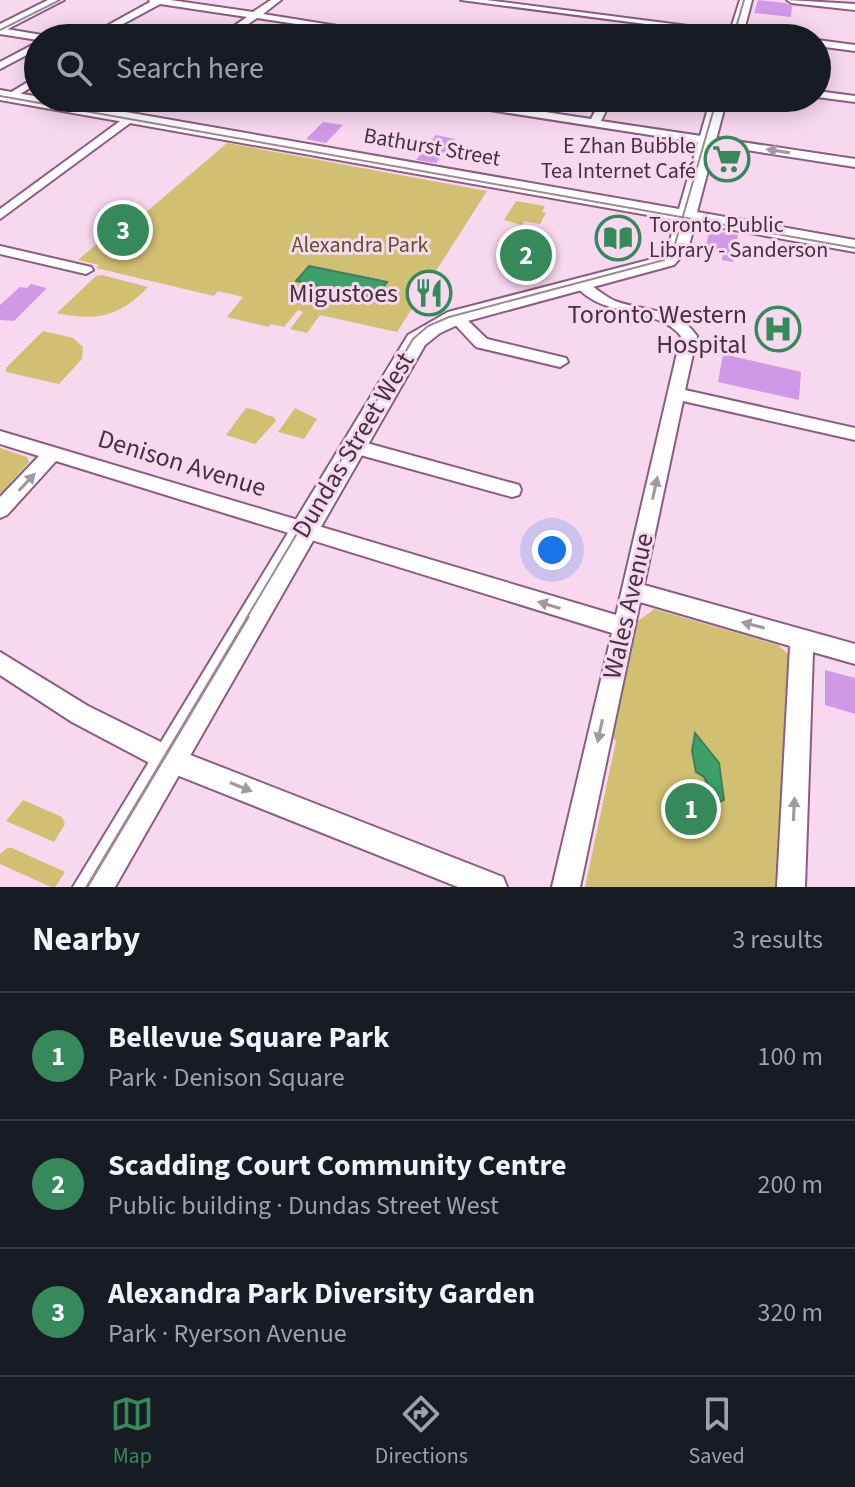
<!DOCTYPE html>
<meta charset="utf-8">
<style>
:root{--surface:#171b24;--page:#20242c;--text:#f1f3f6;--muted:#9ea1a6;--line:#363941;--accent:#36895b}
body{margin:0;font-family:"Source Sans 3",sans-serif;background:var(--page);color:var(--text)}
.you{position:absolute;left:552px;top:550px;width:28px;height:28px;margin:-20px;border:6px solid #fff;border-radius:50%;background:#1a73e8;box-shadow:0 0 0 12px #1a73e833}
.badge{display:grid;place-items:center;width:52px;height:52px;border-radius:50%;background:var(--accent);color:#fff;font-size:26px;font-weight:700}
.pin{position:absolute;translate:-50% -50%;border:4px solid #fff;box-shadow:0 2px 8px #0006}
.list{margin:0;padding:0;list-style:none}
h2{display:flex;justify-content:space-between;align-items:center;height:104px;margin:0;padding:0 32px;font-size:34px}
h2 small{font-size:26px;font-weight:400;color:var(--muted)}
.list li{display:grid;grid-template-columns:52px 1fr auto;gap:24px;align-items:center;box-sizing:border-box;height:128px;padding:0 32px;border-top:2px solid var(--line)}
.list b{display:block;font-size:30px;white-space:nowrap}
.list p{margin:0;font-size:26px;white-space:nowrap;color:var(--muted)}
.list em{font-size:26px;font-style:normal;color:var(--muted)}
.icon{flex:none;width:44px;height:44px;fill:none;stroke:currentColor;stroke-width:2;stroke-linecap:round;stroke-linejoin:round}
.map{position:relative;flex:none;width:855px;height:887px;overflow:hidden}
.search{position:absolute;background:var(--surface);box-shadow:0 4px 20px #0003;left:24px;right:24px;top:24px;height:88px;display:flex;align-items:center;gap:20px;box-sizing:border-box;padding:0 28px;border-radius:44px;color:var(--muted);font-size:30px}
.sheet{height:488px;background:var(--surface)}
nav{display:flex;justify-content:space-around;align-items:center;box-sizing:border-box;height:112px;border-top:2px solid var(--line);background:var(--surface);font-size:22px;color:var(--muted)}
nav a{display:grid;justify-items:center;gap:4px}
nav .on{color:var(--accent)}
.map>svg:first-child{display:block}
.green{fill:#d2c072}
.water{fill:#3ba069;stroke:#3e7f5d;stroke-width:2}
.building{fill:#d098e7}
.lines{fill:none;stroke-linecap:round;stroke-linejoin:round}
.minor-casing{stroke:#8b5d80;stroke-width:4}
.secondary-casing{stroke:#8b5d80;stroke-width:4}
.minor{fill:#fff;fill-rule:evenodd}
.secondary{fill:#fff;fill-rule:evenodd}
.tram-far1{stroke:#a08699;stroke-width:2}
.tram{stroke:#a08699;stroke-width:3}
.oneway{fill:#a298a0}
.labels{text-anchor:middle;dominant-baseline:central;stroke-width:6;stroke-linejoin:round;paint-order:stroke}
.far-poi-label{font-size:22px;fill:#463140;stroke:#f8d8ef;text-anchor:end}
.far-street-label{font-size:22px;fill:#463140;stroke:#f8d8ef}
.far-park-label{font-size:22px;fill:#5e5429;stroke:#f8d8ef}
.poi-label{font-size:26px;fill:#463140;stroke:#f8d8ef;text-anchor:end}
.street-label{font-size:26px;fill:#463140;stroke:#f8d8ef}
</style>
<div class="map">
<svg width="855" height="887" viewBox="0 0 855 887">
<rect width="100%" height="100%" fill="#f8d8ef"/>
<path class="green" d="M 227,143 L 487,191 L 397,332 L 320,315 L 307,333 L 290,329 L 303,312 L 298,310 L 284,327 L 271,324 L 268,327 L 227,317 L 243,297 L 218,291 L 214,296 L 96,268 L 99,265 L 78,260 L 128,217 L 138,219 Z
M 516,201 L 545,206 L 542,212 L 546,213 L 540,224 L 524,221 L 522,225 L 504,220 Z
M 102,275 L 148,287 C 121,316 95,322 57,313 L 96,276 Z
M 43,331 L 73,338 L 83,347 L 82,359 L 59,384 L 6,372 L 6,368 Z
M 246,408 C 257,409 264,415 274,417 L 276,421 L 255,444 L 226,435 Z
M 295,408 L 317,419 L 304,439 L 278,432 Z
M 0,448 L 27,457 L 29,462 L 0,494 Z
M 654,609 L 778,645 L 789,655 L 778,887 L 585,887 L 616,741 L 612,737 L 637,622 Z
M 23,800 L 62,817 L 65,824 L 54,842 L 6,821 Z
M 7,848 L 12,848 L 65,872 L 55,887 L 51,887 L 0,864 L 0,854 Z"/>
<path class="water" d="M 309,266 L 387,282 L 375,299 L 296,281 Z
M 695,733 L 719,763 L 724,800 L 717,803 L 704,777 L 696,772 L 692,751 Z"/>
<path class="building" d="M 758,0 L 785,3 L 792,6 L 791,17 L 754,13 Z
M 323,122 L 343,125 L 326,143 L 306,139 Z
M 436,135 L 455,139 L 436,163 L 416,160 Z
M 709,230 L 738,235 L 733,262 L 722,260 L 723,250 L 706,247 Z
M 31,284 L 47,288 L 14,321 L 0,320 L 0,305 L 20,287 L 27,288 Z
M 723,354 L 801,372 L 799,400 L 718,382 Z
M 825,670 L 855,678 L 855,714 L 825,705 Z"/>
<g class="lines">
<g class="minor-casing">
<path id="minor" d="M 149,0 L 170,0 L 253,12 L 271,0 L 281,0 L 263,14 L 412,38 L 388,38 L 257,18 L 228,38 L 217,38 L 247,17 L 160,4 L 97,38 L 85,38 L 150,2 Z
M 461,0 L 486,0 L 781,38 L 753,38 Z
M 787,0 L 855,4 L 855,10 L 791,3 Z
M 0,28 L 42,35 L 47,38 L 38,40 L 0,34 Z
M 817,40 L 855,45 L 855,51 L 817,46 Z
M 38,42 L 38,49 L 0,69 L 0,62 Z
M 38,76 L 38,83 L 12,99 L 3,97 Z
M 817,91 L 855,96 L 855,102 L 817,97 Z
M 127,98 L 139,98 L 114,116 L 106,116 L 106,112 Z
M 427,98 L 453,98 L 591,119 L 602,98 L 612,98 L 601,121 L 855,159 L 855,167 L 432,101 Z
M 127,116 L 137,118 L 0,219 L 0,209 Z
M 0,246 L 91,267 L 93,270 L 86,274 L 0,254 Z
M 582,281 C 594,285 603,296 615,301 C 645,312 677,307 697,336 L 685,390 L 855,428 L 855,440 L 683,401 L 644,585 L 855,644 L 855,664 L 813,652 L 805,887 L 777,887 L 790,646 L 640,602 L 580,887 L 552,887 L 612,633 L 56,461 L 7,515 L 0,518 L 0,497 L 39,456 L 0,444 L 0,431 L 616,615 L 681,336 C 656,305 604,320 575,285 Z
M 456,312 L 461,314 L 487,339 L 566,358 L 568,362 L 560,367 L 476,347 L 448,317 Z
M 352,439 L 512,483 L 519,485 L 521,490 L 519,495 L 512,497 L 346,451 L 343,446 L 346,441 Z
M 0,652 L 88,706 L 175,749 L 503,877 L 507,887 L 458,887 L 159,768 L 72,722 L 0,675 Z"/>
</g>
<g class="secondary-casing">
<path id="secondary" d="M 48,0 L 64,0 L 0,33 L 0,24 Z
M 740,0 L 752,0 L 742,38 L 728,38 Z
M 0,90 L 679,209 L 711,98 L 727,98 L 697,212 L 855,240 L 855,252 L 695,223 L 688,249 L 674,265 L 464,322 L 440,333 L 425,345 L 115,887 L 73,887 L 408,335 L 448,312 L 660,257 L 668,247 L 676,220 L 0,100 Z"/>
</g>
<use href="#minor" class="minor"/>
<use href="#secondary" class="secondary"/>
<path class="tram-far1" d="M 0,30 L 60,0
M 733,38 L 744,0
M 0,96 L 855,248
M 246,619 L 413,339 L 428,326 L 449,317 L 664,260 L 673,251 L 717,98"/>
<path class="tram" d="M 87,887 L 248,617"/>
</g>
<defs><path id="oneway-solid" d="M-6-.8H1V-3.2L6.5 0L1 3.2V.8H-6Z" transform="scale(2)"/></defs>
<g class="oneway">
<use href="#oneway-solid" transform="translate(778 151) rotate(-171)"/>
<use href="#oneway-solid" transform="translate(27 482) rotate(-47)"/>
<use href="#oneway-solid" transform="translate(655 488) rotate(-78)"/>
<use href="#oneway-solid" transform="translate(549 605) rotate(-163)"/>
<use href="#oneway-solid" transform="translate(753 625) rotate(-165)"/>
<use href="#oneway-solid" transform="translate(600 731) rotate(102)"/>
<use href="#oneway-solid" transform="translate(241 787) rotate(22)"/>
<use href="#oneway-solid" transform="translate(794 809) rotate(-87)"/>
</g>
<defs>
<g id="supermarket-ring" transform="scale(2.3)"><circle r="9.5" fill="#f8d8ef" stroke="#36895b" stroke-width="1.5"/><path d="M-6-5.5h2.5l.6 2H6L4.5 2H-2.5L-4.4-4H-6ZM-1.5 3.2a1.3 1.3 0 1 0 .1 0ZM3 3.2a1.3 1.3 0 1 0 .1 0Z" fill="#36895b"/></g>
<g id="library-ring" transform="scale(2.3)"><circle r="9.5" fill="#f8d8ef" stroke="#36895b" stroke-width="1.5"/><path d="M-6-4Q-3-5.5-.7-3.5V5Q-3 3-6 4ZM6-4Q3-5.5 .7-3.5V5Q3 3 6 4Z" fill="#36895b"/></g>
<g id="restaurant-ring" transform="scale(2.3)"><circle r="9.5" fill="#f8d8ef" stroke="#36895b" stroke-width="1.5"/><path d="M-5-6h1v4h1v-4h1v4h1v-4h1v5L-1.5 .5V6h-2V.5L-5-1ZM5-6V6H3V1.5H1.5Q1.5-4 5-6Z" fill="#36895b"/></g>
<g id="hospital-ring" transform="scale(2.3)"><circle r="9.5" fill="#f8d8ef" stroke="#36895b" stroke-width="1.5"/><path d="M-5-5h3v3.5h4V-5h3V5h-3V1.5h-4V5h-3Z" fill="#36895b"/></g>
</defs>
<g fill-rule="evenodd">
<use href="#supermarket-ring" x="727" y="159"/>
<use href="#library-ring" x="618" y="238"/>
<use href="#restaurant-ring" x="429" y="293"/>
<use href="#hospital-ring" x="778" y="329"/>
</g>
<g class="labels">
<g class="far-poi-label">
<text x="696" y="146">E Zhan Bubble<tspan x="696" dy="25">Tea Internet Café</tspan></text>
<text x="649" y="225" text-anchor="start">Toronto Public<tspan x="649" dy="25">Library - Sanderson</tspan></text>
</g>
<g class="far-street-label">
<text transform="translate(432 147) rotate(10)">Bathurst Street</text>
</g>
<g class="far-park-label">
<text x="360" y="245">Alexandra Park</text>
</g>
<g class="poi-label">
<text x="398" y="293">Migustoes</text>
<text x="747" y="314">Toronto Western<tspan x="747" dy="30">Hospital</tspan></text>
</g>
<g class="street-label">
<text transform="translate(353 445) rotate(-59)">Dundas Street West</text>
<text transform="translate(182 463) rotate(17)">Denison Avenue</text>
<text transform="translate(628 606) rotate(-77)">Wales Avenue</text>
</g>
</g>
</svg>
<div class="you"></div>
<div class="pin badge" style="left:691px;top:809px">1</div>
<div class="pin badge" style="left:526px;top:255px">2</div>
<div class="pin badge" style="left:123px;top:230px">3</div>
<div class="search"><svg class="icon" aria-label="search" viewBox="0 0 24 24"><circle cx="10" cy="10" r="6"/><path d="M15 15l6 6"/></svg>Search here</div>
</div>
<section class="sheet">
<h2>Nearby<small>3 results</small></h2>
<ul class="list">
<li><span class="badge">1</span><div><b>Bellevue Square Park</b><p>Park · Denison Square</p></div><em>100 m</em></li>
<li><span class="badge">2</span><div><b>Scadding Court Community Centre</b><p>Public building · Dundas Street West</p></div><em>200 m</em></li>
<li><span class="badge">3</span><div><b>Alexandra Park Diversity Garden</b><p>Park · Ryerson Avenue</p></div><em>320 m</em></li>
</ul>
</section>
<nav>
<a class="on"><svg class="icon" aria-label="map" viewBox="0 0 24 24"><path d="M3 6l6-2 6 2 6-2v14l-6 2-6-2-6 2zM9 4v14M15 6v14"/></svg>Map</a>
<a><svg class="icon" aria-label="directions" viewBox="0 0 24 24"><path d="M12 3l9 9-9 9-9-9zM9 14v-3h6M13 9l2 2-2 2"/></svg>Directions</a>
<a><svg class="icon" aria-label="saved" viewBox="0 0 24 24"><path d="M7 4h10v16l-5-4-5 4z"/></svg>Saved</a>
</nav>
